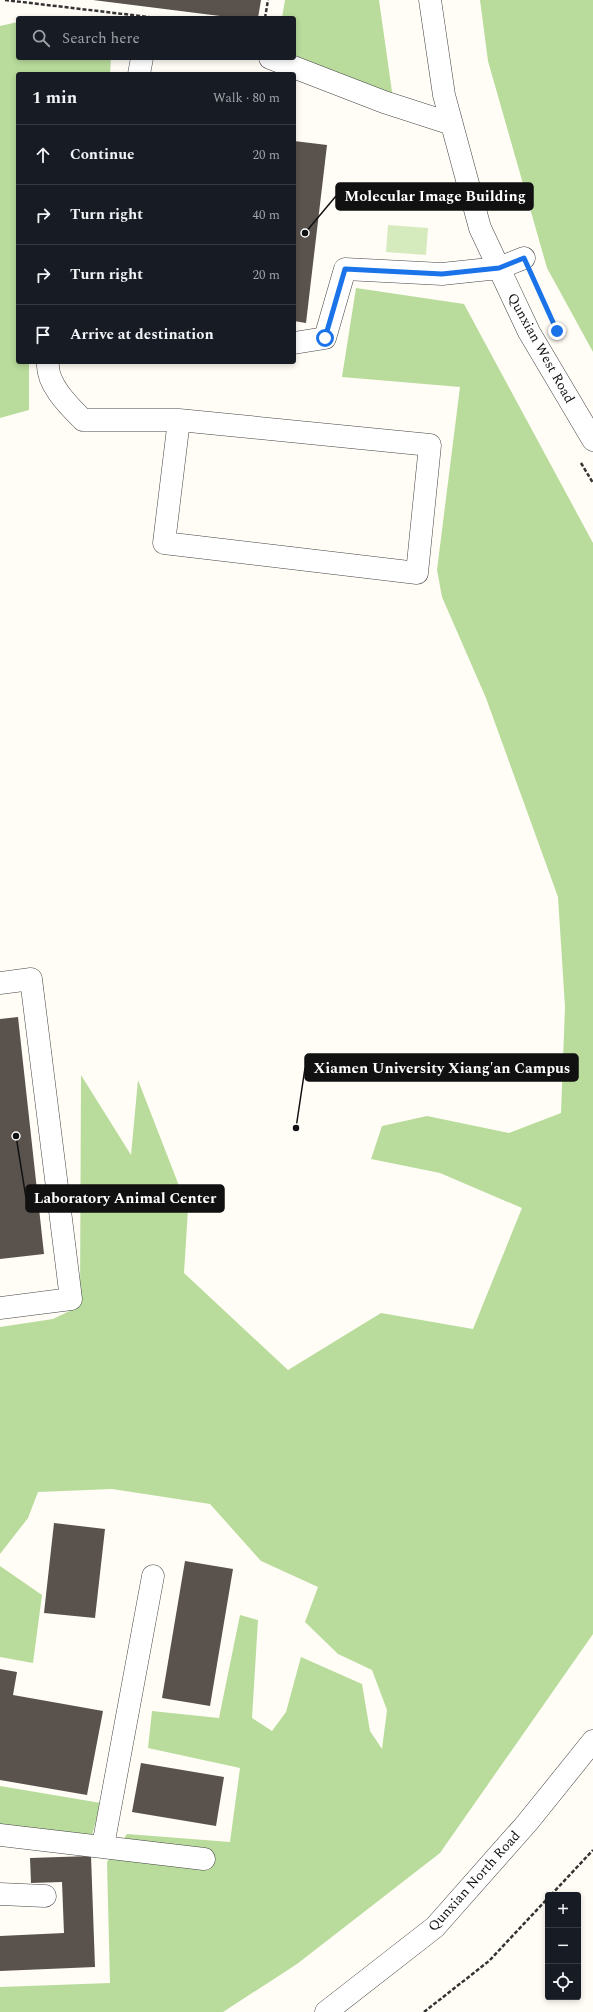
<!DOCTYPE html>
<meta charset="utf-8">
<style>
:root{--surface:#171b24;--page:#20242c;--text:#f1f3f6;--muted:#9ea1a6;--line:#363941}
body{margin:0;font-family:Spectral,serif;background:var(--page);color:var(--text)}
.controls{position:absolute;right:12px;bottom:12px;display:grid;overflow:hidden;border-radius:4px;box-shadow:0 2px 6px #0003}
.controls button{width:36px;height:36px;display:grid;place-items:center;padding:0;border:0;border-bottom:1px solid var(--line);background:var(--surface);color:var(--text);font:20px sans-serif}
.stop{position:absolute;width:12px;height:12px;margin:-9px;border:3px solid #1a73e8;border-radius:50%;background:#fff}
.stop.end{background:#1a73e8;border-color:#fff;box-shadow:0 1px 4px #0008}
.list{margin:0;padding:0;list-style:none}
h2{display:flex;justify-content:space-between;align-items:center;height:52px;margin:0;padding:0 16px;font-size:17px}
h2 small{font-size:13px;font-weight:400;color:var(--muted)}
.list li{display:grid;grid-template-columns:26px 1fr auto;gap:12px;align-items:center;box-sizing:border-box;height:60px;padding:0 16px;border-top:1px solid var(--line)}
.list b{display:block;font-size:15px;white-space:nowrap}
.list em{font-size:13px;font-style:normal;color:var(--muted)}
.icon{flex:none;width:22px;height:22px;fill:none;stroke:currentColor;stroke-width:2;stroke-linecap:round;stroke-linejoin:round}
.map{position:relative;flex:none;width:593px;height:2012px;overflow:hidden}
.search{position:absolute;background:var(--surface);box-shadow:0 2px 6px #0003;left:16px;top:16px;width:280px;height:44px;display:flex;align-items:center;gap:10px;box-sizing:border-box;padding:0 14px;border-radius:4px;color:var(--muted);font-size:15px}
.panel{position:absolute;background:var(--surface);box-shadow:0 2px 6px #0003;left:16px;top:72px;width:280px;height:292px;border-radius:4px}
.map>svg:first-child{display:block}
.green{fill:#d5ebbd}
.forest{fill:#b9dc9c}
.building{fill:#5a524d}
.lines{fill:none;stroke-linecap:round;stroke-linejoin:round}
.minor-casing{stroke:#444;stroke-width:23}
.path{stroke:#333;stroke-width:2.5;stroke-dasharray:4 2;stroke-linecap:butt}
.minor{stroke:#fff;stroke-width:22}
.route{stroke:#1a73e8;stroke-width:5}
.labels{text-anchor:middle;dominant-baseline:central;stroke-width:4;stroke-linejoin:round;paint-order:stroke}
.street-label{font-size:14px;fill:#111;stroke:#fff}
.leader{fill:none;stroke:#111;stroke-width:1.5}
.callout-dot{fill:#111;stroke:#fff;stroke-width:1.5}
.callout{fill:#111;stroke:#111;stroke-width:1.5}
.callout-label{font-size:15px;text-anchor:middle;font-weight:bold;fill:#fff}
</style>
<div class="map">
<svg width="593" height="2012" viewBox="0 0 593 2012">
<rect width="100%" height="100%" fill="#fffdf5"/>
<path class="green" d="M 388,225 L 428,228 L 426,255 L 386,252 Z"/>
<path class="forest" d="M 285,0 L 379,0 L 393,99 L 294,58 L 294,18 L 282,18 Z
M 480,0 L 593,0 L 593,352 L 547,268 L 488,61 Z
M 18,22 L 18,58 L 111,58 L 110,74 L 18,74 L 18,362 L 29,362 L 29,410 L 0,418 L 0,26 Z
M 356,288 L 464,304 L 593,543 L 593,1634 L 440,1853 L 297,1964 L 223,2012 L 0,2012 L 0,1987 L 110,1983 L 107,1862 L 127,1834 L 230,1842 L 240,1768 L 148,1748 L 152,1711 L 219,1718 L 240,1615 L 258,1620 L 252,1718 L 272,1731 L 286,1712 L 301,1657 L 362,1684 L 370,1731 L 382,1749 L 387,1710 L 372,1670 L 338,1654 L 305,1622 L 318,1587 L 261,1561 L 210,1504 L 112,1489 L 38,1492 L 28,1518 L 0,1554 L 0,1327 L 53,1319 L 80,1306 L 81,1075 L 131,1155 L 138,1080 L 188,1209 L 184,1273 L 288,1370 L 381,1313 L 473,1329 L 522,1208 L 440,1173 L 371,1159 L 382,1126 L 427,1116 L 509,1133 L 561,1113 L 565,1007 L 558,897 L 486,698 L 442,597 L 437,570 L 460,387 L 342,377 Z
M 0,1566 L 42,1595 L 33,1663 L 0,1657 Z
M 0,1786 L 101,1803 L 91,1839 L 0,1825 Z"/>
<path class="building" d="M 93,0 L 261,0 L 258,18 L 236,18 Z
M 294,141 L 327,145 L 306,323 L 294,321 Z
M 18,1017 L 44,1254 L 0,1259 L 0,1019 Z
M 54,1523 L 105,1529 L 95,1618 L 44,1613 Z
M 185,1561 L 233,1569 L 210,1706 L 162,1698 Z
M 0,1669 L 17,1672 L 13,1695 L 103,1711 L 87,1795 L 0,1780 Z
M 141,1763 L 224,1777 L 216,1826 L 132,1812 Z
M 91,1856 L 95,1967 L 0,1971 L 0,1936 L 64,1933 L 62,1882 L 31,1883 L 30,1858 Z"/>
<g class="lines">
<g class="minor-casing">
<path id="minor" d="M 430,0 L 444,95 L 480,228 L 529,332 L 593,440
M 270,58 L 384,102 L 452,124
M 139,74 L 142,58
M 294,343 L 325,338 L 345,269 L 442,274 L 499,268 L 524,258
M 48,362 C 46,384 69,406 83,420 L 179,420 L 430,445 L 417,573 L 164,543 L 179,420
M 0,983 L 31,979 L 71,1299 L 0,1308
M 0,1835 L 204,1859
M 103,1846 L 153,1576
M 0,1894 L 45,1896
M 326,2012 L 435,1927 L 527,1823 L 593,1741"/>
</g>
<path class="path" d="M 5,0 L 157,18
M 265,18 L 268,0
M 581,463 L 593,483
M 551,1895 L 593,1850
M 424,2012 L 489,1961 L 548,1898"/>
<use href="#minor" class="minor"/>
</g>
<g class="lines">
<path class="route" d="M 325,338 L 345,269 L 442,274 L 499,268 L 524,258 L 557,331"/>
</g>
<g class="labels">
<g class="street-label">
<text transform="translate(541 348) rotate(61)">Qunxian West Road</text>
<text transform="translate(474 1881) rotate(-48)">Qunxian North Road</text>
</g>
</g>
<path class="leader" d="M305 233L336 196M296 1128L305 1068M16 1136L26 1198"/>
<g class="callout-dot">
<circle cx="305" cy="233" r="4"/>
<circle cx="296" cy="1128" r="4"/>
<circle cx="16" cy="1136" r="4"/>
</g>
<g class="callout">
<rect x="336" y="183" width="197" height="27" rx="4"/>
<rect x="305" y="1054" width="273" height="27" rx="4"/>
<rect x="26" y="1185" width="198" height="27" rx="4"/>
</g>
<g class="callout-label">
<text x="435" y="201">Molecular Image Building</text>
<text x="442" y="1073">Xiamen University Xiang'an Campus</text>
<text x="125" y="1203">Laboratory Animal Center</text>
</g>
</svg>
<div class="controls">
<button>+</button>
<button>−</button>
<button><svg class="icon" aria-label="locate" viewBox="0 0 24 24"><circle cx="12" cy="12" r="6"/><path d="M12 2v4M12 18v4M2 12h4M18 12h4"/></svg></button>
</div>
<div class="stop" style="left:325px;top:338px"></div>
<div class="stop end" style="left:557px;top:331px"></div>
<div class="search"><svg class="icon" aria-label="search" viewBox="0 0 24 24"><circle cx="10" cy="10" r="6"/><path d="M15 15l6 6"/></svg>Search here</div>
<section class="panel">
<h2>1 min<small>Walk · 80 m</small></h2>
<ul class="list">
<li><svg class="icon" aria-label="ahead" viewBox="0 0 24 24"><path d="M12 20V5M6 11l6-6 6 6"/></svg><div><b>Continue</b></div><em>20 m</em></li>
<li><svg class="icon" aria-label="right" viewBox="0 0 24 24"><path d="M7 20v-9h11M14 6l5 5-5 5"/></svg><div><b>Turn right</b></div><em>40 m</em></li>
<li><svg class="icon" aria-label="right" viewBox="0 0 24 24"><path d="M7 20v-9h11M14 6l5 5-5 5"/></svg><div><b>Turn right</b></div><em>20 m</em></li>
<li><svg class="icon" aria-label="arrive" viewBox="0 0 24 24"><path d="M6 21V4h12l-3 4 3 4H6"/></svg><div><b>Arrive at destination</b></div></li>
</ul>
</section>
</div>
